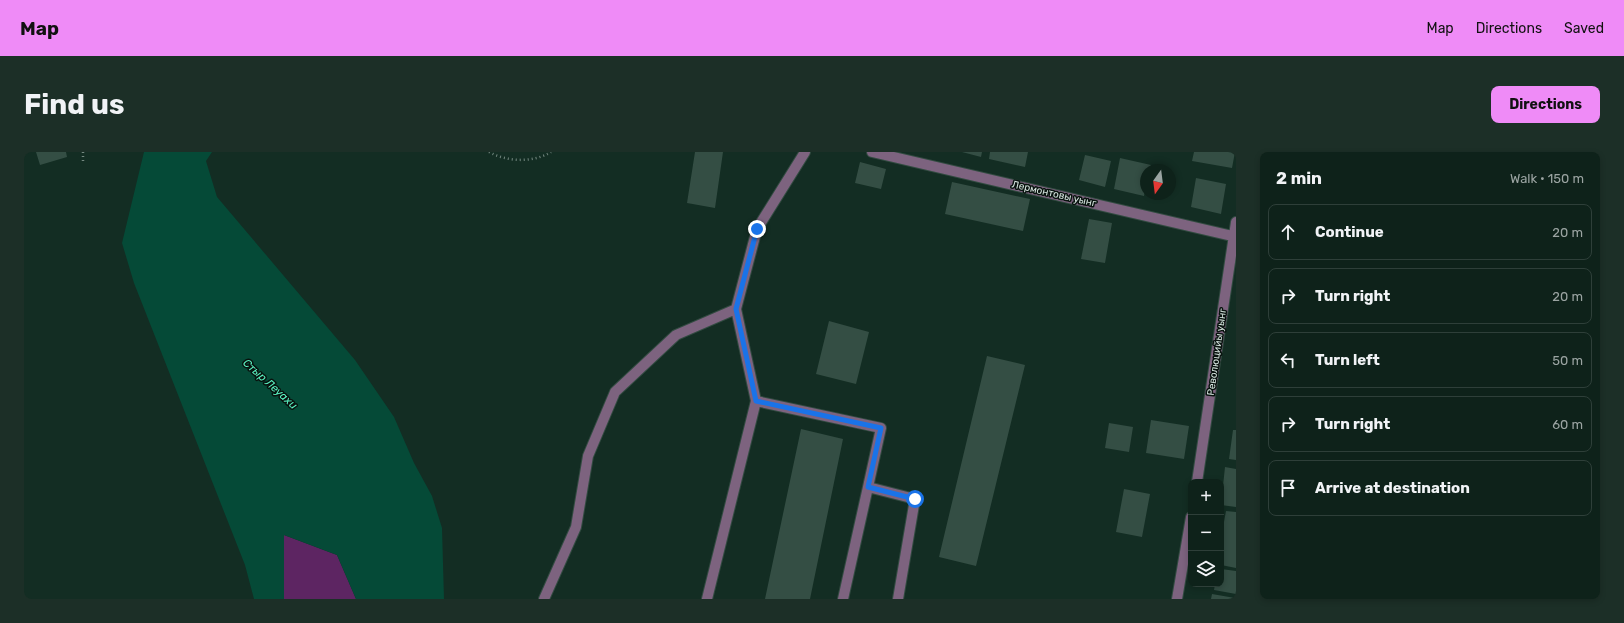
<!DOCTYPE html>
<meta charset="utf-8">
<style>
:root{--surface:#0e221a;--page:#1c2f27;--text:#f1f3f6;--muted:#9ba4a2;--line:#2e3f39;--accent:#ef8bf7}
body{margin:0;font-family:Rubik,sans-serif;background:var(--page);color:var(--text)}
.controls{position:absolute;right:12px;bottom:12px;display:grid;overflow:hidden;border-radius:8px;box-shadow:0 2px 6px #0003}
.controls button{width:36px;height:36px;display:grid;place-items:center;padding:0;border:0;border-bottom:1px solid var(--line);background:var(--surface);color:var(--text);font:20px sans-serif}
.compass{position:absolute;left:1116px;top:12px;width:36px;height:36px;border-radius:50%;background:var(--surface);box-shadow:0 2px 6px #0003;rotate:194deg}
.stop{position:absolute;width:12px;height:12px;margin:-9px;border:3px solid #1a73e8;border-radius:50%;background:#fff}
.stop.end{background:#1a73e8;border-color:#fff;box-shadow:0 1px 4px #0008}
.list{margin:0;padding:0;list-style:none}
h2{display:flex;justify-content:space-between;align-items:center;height:52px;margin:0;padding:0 16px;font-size:17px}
h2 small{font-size:13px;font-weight:400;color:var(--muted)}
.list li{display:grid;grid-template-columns:26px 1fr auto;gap:12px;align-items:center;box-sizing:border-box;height:56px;margin:0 8px 8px;padding:0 8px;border:1px solid var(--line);border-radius:8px}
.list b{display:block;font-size:15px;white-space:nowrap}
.list em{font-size:13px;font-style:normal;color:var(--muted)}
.icon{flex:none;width:22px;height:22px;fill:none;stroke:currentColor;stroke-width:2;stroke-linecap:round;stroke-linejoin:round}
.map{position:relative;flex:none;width:1212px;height:447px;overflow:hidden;border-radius:8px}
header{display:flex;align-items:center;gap:24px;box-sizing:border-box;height:56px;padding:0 20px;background:var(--accent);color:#111}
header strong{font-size:19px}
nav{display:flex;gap:22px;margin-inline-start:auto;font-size:14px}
.intro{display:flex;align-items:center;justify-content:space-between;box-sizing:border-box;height:96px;padding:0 24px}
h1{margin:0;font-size:28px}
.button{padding:10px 18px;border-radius:8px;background:var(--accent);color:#111;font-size:14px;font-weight:700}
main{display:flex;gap:24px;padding:0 24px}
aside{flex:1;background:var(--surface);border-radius:8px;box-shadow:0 2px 6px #0003}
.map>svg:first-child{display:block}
.green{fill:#5d2562}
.water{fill:#054a37}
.building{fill:#344e44}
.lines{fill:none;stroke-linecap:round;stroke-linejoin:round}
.minor-casing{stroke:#324b41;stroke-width:12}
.path{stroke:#748880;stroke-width:2.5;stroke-dasharray:1 3;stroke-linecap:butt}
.minor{stroke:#7d637f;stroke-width:10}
.route{stroke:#1a73e8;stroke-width:5}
.labels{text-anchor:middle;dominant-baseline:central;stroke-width:3;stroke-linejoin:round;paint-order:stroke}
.street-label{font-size:10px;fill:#d7e6e0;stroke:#08120e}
.water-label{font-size:11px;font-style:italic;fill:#5af5c3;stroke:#08120e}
</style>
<header>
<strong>Map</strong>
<nav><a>Map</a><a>Directions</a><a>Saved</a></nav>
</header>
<div class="intro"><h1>Find us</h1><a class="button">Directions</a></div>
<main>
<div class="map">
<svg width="1212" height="447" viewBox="0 0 1212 447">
<rect width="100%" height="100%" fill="#132d23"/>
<path class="green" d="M 260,383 L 313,403 L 332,447 L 260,447 Z"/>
<path class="water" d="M 120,0 L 188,0 L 182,9 L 193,45 L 331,208 L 370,265 L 390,311 L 408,344 L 418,376 L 420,447 L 332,447 L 313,403 L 260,383 L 260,447 L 230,447 L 221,413 L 110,131 L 98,91 Z"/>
<path class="building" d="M 12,0 L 42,0 L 43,5 L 16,13 Z
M 671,0 L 699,0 L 691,56 L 663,51 Z
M 938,0 L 958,0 L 957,5 Z
M 966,0 L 1004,0 L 1001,15 L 965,7 Z
M 1170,0 L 1211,0 L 1208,16 L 1168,9 Z
M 1061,3 L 1087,9 L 1081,35 L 1055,28 Z
M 1096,6 L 1127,13 L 1125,18 L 1122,18 L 1122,33 L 1120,44 L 1090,37 Z
M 836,10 L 862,17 L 857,37 L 831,31 Z
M 1172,26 L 1202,32 L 1197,62 L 1167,55 Z
M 928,30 L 1006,47 L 999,79 L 921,62 Z
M 1065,67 L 1088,71 L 1081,111 L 1057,107 Z
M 805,169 L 845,180 L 832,232 L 792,222 Z
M 963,204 L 1001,213 L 952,414 L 915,405 Z
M 1127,268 L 1165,274 L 1160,307 L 1122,301 Z
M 1085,271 L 1109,275 L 1105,300 L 1081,296 Z
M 777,277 L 819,287 L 786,447 L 741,447 Z
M 1209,278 L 1212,278 L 1212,308 L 1205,307 Z
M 1201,315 L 1212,317 L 1212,355 L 1197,353 Z
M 1100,337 L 1126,342 L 1118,385 L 1092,380 Z
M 1202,359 L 1212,360 L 1212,416 L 1197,413 L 1197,386 Z
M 1197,417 L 1212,419 L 1212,442 L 1190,438 L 1191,432 L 1197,432 Z
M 1188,442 L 1211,446 L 1211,447 L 1187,447 Z"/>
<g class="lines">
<g class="minor-casing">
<path id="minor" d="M 848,0 L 1212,85
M 732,249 L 857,276 L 844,335 L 891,347 L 874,447
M 1173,330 L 1212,70
M 520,447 L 552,375 L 564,304 L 591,240 L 652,183 L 712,157
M 683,447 L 732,249 L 712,157 L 733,77 L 781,0
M 819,447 L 844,335
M 1153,447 L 1167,365"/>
</g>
<path class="path" d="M 59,0 L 59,9
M 465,0 C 483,10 509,11 527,0"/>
<use href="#minor" class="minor"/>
</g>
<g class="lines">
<path class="route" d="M 733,77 L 712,157 L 732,249 L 857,276 L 844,335 L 891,347"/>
</g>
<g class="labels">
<g class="street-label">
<text transform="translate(1030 42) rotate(13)">Лермонтовы уынг</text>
<text transform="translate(1193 200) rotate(-82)">Революцийы уынг</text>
</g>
<g class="water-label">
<text transform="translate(246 232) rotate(42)">Стыр Леуахи</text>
</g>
</g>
</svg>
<div class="controls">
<button>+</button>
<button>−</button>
<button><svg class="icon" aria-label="layers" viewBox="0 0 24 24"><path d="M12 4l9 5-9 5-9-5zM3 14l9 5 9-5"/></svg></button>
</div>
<svg class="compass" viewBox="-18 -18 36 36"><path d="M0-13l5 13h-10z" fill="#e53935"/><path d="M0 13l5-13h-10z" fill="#9ba4a2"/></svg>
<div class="stop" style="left:891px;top:347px"></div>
<div class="stop end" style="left:733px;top:77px"></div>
</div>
<aside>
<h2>2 min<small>Walk · 150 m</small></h2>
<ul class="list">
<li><svg class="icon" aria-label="ahead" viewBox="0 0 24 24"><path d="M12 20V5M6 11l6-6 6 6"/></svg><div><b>Continue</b></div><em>20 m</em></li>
<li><svg class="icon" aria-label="right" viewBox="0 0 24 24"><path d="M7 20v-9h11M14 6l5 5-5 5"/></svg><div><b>Turn right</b></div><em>20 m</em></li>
<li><svg class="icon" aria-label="left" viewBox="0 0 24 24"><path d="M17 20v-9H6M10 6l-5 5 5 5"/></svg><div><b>Turn left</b></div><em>50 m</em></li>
<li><svg class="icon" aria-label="right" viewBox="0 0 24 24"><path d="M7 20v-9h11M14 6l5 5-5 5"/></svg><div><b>Turn right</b></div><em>60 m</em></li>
<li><svg class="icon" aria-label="arrive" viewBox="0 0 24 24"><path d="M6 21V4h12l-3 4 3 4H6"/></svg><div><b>Arrive at destination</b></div></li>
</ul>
</aside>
</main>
